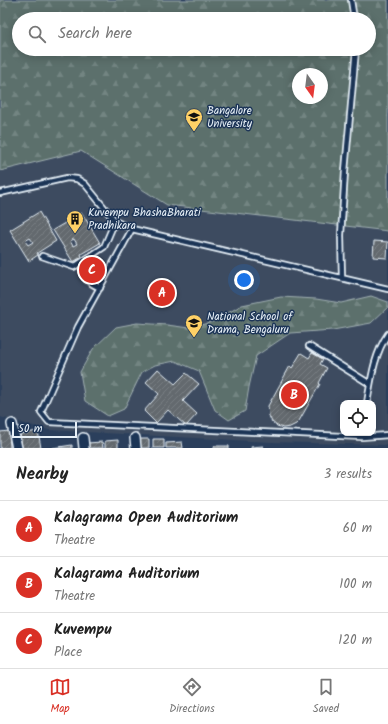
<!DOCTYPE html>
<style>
:root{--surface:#fff;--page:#f2f2f2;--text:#222;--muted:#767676;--line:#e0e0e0;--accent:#d93025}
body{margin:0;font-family:Kalam,sans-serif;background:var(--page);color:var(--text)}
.controls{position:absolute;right:12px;bottom:12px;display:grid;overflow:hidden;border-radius:8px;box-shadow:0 2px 10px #0003}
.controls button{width:36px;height:36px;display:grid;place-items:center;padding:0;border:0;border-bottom:1px solid var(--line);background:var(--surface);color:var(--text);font:20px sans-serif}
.compass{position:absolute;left:292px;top:68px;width:36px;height:36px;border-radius:50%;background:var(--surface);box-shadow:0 2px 10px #0003;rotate:166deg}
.scale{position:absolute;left:12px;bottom:10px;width:65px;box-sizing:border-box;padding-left:4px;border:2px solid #e8f1f8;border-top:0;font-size:11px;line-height:14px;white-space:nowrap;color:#e8f1f8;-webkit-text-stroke:3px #1d3557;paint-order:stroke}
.you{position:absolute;left:244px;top:280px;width:14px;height:14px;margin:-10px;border:3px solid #fff;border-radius:50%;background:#1a73e8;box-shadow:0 0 0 6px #1a73e833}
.badge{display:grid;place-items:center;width:26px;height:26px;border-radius:50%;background:var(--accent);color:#fff;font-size:13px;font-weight:700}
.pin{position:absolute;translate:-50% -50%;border:2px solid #fff;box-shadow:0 1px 4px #0006}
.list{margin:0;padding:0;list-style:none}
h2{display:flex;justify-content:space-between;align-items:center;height:52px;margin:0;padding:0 16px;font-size:17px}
h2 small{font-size:13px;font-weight:400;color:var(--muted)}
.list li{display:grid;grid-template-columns:26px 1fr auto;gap:12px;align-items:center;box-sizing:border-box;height:56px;padding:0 16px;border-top:1px solid var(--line)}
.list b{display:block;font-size:15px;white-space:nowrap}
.list p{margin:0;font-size:13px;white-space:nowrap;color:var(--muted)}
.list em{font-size:13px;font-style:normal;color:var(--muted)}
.icon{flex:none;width:22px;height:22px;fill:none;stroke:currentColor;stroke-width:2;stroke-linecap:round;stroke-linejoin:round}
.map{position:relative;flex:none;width:388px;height:448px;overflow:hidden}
.search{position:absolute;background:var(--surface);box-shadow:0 2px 10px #0003;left:12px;right:12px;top:12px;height:44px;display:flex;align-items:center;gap:10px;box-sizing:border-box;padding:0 14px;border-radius:22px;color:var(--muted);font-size:15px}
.sheet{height:220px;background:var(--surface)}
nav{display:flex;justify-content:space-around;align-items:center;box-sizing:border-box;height:56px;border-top:1px solid var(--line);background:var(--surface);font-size:11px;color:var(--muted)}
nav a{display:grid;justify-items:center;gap:2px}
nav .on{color:var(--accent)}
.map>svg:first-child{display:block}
.built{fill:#3c4c61;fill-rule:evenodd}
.forest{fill:url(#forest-firs);stroke:#a2b0b2;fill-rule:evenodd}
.building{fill:url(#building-hatch);stroke:#e8f1f8;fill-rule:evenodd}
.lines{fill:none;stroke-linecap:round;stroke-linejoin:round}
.lane-casing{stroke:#e8f1f8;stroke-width:8}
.street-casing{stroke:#e8f1f8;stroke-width:12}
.lane{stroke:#1d3557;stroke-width:4.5}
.street{stroke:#1d3557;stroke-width:9}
.labels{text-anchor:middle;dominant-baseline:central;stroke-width:3;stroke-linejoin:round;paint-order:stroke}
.poi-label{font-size:11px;fill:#e8f1f8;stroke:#1d3557;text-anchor:start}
</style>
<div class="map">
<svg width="388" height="448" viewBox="0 0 388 448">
<defs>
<pattern id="forest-firs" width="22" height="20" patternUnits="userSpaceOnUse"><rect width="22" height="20" fill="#5b706c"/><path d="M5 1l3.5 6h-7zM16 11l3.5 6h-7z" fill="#738582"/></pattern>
<pattern id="building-hatch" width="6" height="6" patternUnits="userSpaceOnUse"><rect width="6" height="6" fill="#63696e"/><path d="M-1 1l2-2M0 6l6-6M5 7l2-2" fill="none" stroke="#797f83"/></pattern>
</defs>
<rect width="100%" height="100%" fill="#2b3f5c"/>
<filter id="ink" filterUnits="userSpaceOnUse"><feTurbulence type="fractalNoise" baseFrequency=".025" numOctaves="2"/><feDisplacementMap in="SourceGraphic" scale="8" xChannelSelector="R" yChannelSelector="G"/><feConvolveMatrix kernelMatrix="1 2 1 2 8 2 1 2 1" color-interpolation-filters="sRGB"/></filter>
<g filter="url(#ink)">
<path class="built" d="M 0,0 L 388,0 L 388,445 L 271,442 L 49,430 L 0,417 ZM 19,19 L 369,19 L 369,49 L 19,49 ZM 298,74 L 322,74 L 322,98 L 298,98 ZM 343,403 L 373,403 L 373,433 L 343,433 Z"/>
<path class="forest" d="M 0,0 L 388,0 L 388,231 L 167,205 L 81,151 L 0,171 ZM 19,19 L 369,19 L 369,49 L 19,49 ZM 298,74 L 322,74 L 322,98 L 298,98 Z
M 371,296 L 388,302 L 388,307 L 371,323 L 333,330 L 290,333 L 256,356 L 249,387 L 245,411 L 229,420 L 215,410 L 199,371 L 175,361 L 155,365 L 142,372 L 124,409 L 108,416 L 85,401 L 80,372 L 93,349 L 116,327 L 137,323 L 167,325 L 189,328 L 212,322 L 242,305 L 281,297 L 316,299 L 341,303 Z"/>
<path class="building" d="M 39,212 L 56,241 L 37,253 L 38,255 L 29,261 L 10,230 ZM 30,238 L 33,242 L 28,245 L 25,241 Z
M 82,213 L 100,243 L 81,254 L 82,257 L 73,262 L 53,230 ZM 74,239 L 77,244 L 73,246 L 70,241 Z
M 374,241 L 388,242 L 387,258 L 373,257 Z
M 301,353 L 309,358 L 312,353 L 323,359 L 320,364 L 327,368 L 319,383 L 320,384 L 299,421 L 296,424 L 290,427 L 283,428 L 277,426 L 272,422 L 269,416 L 268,406 L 290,366 L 292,368 Z
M 158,369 L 175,384 L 186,373 L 199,384 L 183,401 L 197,414 L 186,426 L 168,410 L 156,423 L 144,411 L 159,394 L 146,382 Z
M 9,431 L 10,448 L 0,448 L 0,432 Z
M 38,431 L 41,448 L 22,448 L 20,434 Z
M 138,439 L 149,439 L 149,448 L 138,448 Z
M 153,439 L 164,439 L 164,448 L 153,448 Z
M 118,440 L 118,448 L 105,448 L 105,441 Z
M 102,442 L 103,448 L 87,448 L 87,443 Z
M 182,442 L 183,448 L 166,448 L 166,443 Z
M 72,445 L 72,448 L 52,448 Z
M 214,446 L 229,446 L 229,448 L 214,448 Z
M 263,446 L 264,448 L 251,448 L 251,447 Z"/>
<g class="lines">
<g class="lane-casing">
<path id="lane" d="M 351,0 L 354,19
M 0,193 L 67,178 L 77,179 L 85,184 L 115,221 L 132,229
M 42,256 L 74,267 L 104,247 L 115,221
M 81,263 C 83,280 85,280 100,288
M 342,278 L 341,235 L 345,171 L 356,49
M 388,289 L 132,229 L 78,327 L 41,412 L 49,422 L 362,437 L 388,435
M 309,346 L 370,384
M 367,403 C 371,380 374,354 388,334"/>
</g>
<g class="street-casing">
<path id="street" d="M 12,424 L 17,448
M 83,438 L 84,448
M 135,438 L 136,448"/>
</g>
<use href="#lane" class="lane"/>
<use href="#street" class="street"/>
</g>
</g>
<defs>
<g id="university-pin" transform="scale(0.9)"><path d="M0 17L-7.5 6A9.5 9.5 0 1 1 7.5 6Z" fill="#ffd166" stroke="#1d3557"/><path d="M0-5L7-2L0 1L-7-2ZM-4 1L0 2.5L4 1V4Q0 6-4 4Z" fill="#111"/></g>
<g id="building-pin" transform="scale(0.9)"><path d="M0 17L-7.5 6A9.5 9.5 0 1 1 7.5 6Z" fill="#ffd166" stroke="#1d3557"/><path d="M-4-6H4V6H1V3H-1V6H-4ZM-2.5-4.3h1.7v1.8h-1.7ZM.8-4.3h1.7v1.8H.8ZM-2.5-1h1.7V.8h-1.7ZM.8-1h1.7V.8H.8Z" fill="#111"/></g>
</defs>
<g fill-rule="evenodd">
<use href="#university-pin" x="194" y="117"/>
<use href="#building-pin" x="75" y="219"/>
<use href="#university-pin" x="194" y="323"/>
</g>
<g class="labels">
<g class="poi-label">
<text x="207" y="111">Bangalore<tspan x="207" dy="13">University</tspan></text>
<text x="88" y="213">Kuvempu BhashaBharati<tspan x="88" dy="13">Pradhikara</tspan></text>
<text x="207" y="317">National School of<tspan x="207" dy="13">Drama, Bengaluru</tspan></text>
</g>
</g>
</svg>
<div class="controls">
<button><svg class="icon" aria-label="locate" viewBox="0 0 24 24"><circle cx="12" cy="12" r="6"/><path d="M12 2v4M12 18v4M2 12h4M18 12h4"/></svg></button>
</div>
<svg class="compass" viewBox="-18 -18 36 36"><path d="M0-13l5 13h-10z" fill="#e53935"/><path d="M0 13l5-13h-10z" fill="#767676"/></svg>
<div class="scale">50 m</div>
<div class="you"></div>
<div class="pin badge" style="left:162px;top:293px">A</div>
<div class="pin badge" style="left:294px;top:395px">B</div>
<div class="pin badge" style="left:92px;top:270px">C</div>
<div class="search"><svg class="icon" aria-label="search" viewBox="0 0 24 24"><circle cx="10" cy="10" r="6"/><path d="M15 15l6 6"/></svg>Search here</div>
</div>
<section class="sheet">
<h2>Nearby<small>3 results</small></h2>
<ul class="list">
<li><span class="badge">A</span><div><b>Kalagrama Open Auditorium</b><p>Theatre</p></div><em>60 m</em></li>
<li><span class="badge">B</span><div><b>Kalagrama Auditorium</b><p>Theatre</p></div><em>100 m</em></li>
<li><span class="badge">C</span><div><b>Kuvempu</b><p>Place</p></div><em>120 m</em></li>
</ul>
</section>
<nav>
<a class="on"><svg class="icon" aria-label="map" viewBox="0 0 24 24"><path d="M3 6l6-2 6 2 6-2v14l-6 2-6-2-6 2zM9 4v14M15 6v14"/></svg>Map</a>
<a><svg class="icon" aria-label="directions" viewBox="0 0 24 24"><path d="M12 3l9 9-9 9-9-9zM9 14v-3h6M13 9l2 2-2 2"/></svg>Directions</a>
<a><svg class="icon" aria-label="saved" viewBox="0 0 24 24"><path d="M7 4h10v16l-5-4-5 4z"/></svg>Saved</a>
</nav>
